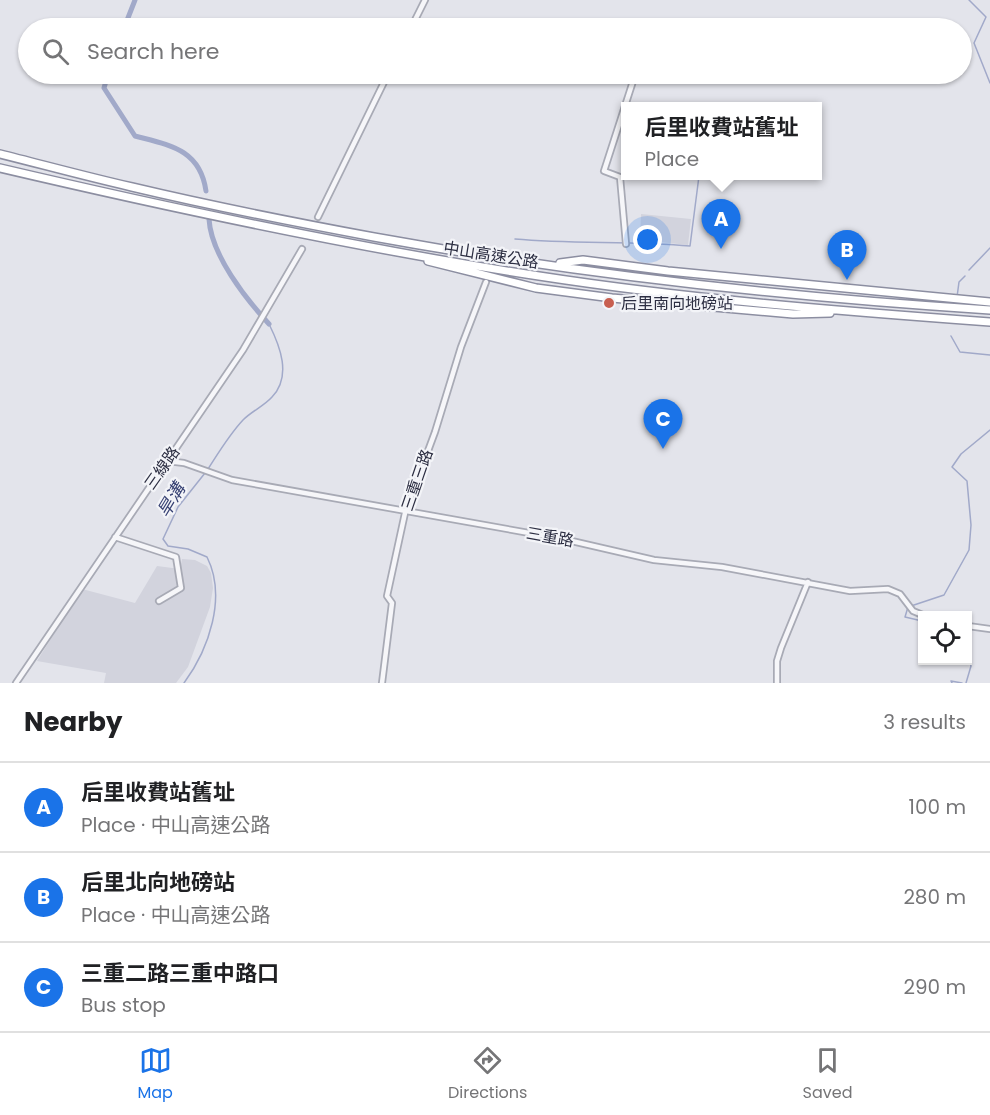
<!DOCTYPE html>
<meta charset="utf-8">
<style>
:root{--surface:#fff;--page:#f6f6f6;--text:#202124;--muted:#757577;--line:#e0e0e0;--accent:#1a73e8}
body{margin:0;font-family:Poppins,"Noto Sans TC",sans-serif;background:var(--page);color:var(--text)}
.controls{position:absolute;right:18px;bottom:18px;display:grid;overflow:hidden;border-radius:0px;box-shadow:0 2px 4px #0004}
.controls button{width:54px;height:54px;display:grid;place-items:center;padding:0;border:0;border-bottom:2px solid var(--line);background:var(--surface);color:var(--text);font:30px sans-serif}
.you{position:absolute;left:648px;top:240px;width:21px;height:21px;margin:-15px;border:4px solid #fff;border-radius:50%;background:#1a73e8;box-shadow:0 0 0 9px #1a73e833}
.badge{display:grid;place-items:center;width:39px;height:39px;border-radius:50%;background:var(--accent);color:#fff;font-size:20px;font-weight:700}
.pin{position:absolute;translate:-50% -50px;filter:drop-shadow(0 2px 3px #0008)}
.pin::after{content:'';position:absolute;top:32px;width:21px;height:18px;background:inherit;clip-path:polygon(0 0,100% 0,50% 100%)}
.popup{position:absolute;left:621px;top:102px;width:201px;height:78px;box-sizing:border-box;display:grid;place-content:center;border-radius:0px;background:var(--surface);filter:drop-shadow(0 2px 4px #0005);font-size:20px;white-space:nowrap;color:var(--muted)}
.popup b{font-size:22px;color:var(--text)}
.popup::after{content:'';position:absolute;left:50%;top:100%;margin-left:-12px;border:12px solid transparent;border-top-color:var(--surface)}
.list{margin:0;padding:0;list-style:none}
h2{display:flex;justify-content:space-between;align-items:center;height:78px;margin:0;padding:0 24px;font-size:26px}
h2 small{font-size:20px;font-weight:400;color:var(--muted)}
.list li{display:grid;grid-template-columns:39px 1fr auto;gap:18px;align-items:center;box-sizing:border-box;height:90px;padding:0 24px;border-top:2px solid var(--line)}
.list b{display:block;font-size:22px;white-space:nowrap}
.list p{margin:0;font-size:20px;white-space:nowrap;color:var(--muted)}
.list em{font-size:20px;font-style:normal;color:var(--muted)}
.icon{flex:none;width:33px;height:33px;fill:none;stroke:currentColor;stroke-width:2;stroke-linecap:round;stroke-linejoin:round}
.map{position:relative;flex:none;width:990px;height:683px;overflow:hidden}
.search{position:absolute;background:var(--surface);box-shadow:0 2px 4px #0004;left:18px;right:18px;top:18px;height:66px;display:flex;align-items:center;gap:15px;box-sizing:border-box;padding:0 21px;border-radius:33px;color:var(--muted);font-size:22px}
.sheet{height:348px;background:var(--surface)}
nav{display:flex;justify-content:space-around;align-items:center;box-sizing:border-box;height:84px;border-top:2px solid var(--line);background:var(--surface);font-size:16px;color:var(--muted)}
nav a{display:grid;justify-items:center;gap:3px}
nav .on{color:var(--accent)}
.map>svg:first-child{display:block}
.built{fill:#d2d3dd}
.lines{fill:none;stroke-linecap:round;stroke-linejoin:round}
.stream{stroke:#a1a9c9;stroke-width:1.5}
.canal{stroke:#a1a9c9;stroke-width:5}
.minor-casing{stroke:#a8aab5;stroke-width:8}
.highway-casing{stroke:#8c8ea1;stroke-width:10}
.minor{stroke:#f6f6f9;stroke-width:4.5}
.highway{stroke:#fff;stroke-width:7}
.poi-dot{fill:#c85f50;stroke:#f3f4f8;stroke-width:2}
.labels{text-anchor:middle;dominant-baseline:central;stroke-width:4.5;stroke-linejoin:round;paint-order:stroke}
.street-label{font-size:16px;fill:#2c2e42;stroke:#f3f4f8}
.poi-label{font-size:16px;fill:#2c2e42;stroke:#f3f4f8;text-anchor:start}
.water-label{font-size:18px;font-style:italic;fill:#384274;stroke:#f3f4f8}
</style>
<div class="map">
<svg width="990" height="683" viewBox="0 0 990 683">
<rect width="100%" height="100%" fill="#e3e4eb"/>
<path class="built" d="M 641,214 L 691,219 L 688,245 L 640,240 Z
M 182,559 L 195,560 L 207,566 L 211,573 L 213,588 L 210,607 L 188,667 L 176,683 L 104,683 L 106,673 L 37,661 L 82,589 L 135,603 L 157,566 L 180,569 Z"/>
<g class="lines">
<path class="stream" d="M 969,0 L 986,17 L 974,43 L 990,83
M 515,239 C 573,244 631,241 690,246 L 699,176
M 969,270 L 990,248
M 957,297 L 959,282 L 965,276
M 951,336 L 960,352 L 990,355
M 208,469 C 219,452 229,435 243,420 C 252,411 264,406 272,397 C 292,376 280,346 269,324
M 922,621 L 905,617 L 908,607 L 944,595 L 969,550 L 971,525 L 967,481 L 952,467 L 961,454 L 990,430
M 184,683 C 209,649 227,597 207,557 L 188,549 L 168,546 L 163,539 L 178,507 L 205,473
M 952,683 L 951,681 L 962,683
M 966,683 L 971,666 L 968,655"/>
<path class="canal" d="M 124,28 L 135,0
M 108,74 L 104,88 L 135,136 C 169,145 200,149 206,191
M 209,219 C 211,255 246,299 269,324"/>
<g class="minor-casing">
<path id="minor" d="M 411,28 L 425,0
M 318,217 L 388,74
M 626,244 L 620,177 L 604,171 L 635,75
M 167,461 L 184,463 L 232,480 L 563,539 L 654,560 L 722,567 L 850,591 L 888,589 L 900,594 L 913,611 L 925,616
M 115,537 L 176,557 L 181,588 L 159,601
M 968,626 L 990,629
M 16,683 L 243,350 L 302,249
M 382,683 L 392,603 L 387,596 L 405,513 L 435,432 L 461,347 L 486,282
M 777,683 L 777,661 L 781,648 L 808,582"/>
</g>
<g class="highway-casing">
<path id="highway" d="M 0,154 C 44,165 88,177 132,187 C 212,206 293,222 374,237 C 577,274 784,297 990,310
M 0,168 C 179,210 357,248 539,276 C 688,299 840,311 990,322
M 428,261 L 536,288 L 612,298 L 793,314 L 830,313
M 560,263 L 583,260 L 668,271 L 990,302"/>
</g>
<use href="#minor" class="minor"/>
<use href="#highway" class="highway"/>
</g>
<circle class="poi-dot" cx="609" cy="303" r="6"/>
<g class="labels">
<g class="street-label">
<text transform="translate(491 255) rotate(9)">中山高速公路</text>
<text transform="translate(162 468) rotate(-55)">三線路</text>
<text transform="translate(417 480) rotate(-71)">三重三路</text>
<text transform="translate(550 537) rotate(10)">三重路</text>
</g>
<g class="poi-label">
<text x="621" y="303">后里南向地磅站</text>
</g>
<g class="water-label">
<text transform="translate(171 500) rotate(-59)">旱溝</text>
</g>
</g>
</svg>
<div class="controls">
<button><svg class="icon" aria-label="locate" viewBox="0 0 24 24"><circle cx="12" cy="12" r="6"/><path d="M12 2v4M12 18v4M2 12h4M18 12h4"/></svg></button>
</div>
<div class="you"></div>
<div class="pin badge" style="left:721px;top:249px">A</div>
<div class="popup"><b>后里收費站舊址</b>Place</div>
<div class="pin badge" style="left:847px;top:280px">B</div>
<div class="pin badge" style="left:663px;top:449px">C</div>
<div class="search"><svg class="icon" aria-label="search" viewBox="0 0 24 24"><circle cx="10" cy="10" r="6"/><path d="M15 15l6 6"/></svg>Search here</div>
</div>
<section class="sheet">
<h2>Nearby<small>3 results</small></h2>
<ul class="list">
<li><span class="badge">A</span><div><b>后里收費站舊址</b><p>Place · 中山高速公路</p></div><em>100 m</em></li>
<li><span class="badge">B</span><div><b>后里北向地磅站</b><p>Place · 中山高速公路</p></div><em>280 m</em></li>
<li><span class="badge">C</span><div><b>三重二路三重中路口</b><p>Bus stop</p></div><em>290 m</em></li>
</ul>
</section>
<nav>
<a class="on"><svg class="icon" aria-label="map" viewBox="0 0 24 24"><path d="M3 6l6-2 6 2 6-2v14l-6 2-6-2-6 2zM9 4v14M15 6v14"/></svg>Map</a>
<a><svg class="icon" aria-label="directions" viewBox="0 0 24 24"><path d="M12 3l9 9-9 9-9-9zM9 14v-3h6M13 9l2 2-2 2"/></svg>Directions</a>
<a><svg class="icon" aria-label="saved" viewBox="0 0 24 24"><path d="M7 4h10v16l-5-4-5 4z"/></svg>Saved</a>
</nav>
